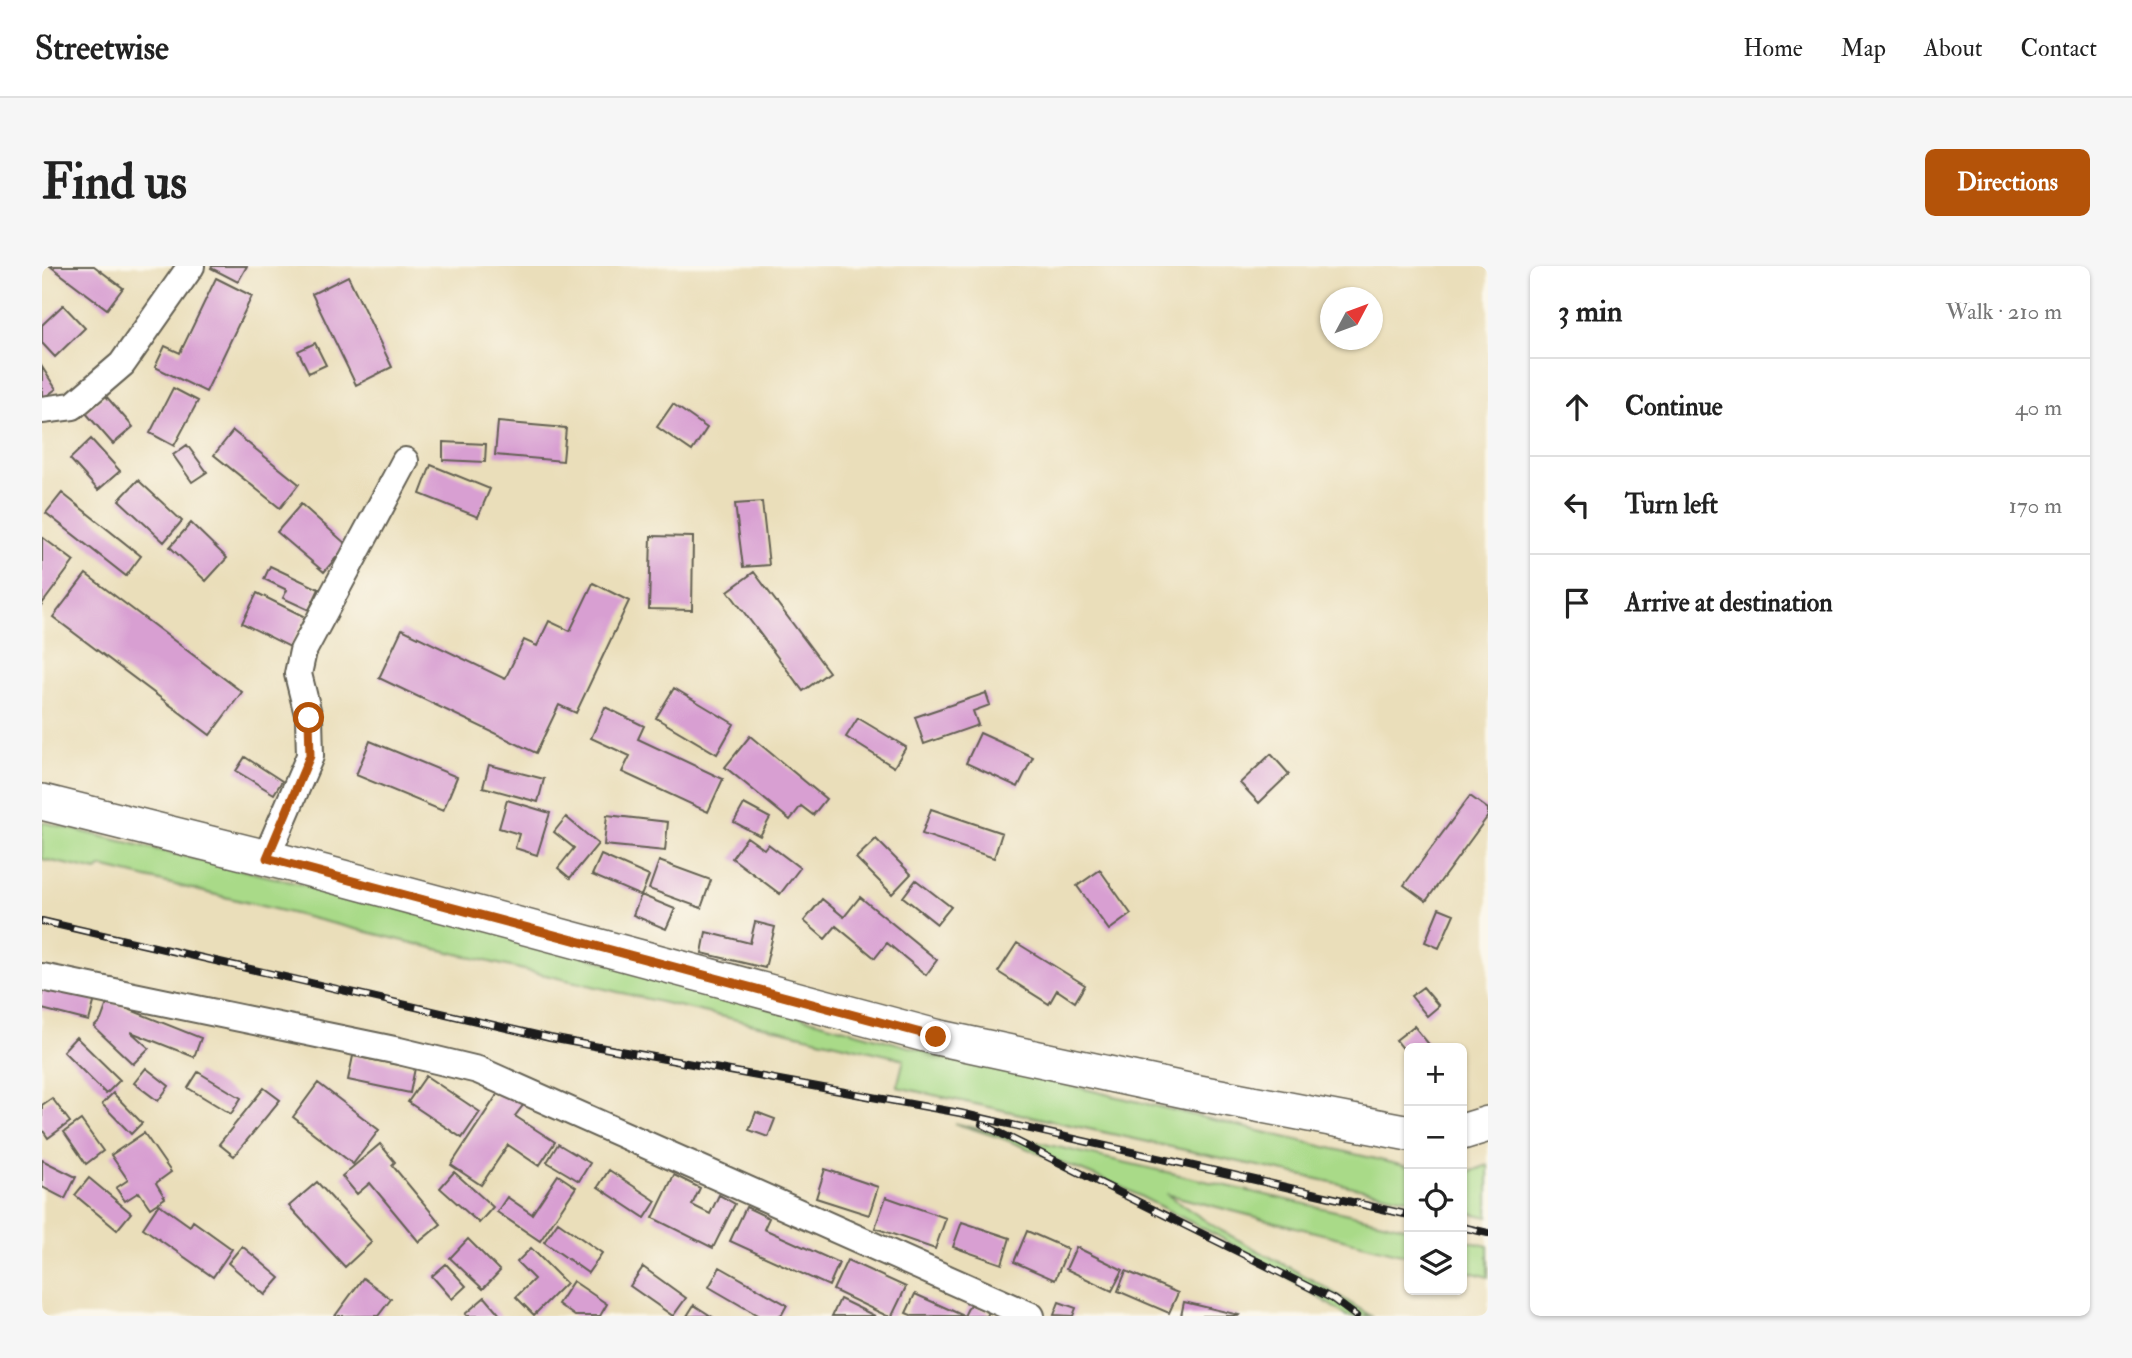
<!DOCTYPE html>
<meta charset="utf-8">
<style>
:root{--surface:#fff;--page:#f6f6f6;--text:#222;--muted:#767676;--line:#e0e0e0;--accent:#b45309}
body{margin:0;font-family:"IM FELL Double Pica",serif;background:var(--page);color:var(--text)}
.controls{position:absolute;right:21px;bottom:21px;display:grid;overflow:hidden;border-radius:10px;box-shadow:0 2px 5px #0004}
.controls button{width:63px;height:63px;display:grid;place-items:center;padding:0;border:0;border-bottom:2px solid var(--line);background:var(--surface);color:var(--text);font:35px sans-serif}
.compass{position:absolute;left:1278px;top:21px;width:63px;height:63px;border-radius:50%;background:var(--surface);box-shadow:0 2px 5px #0004;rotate:49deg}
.stop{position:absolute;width:21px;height:21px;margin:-16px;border:5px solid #b45309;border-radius:50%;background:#fff}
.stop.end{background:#b45309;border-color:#fff;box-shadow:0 2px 7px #0008}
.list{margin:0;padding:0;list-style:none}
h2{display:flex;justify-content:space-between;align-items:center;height:91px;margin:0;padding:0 28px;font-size:30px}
h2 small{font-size:23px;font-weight:400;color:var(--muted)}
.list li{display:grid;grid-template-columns:46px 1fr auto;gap:21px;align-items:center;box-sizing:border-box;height:98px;padding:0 28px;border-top:2px solid var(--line)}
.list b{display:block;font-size:26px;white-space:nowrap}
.list em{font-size:23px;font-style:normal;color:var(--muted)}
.icon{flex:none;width:38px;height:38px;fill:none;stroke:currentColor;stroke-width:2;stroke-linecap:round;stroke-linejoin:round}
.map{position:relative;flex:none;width:1446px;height:1050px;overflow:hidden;border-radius:10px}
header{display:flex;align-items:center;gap:42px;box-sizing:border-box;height:98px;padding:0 35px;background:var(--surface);border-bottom:2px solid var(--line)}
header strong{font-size:33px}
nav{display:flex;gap:38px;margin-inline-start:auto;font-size:24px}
.intro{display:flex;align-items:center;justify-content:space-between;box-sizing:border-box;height:168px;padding:0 42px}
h1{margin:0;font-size:49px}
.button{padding:18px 32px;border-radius:10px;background:var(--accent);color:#fff;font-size:24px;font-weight:700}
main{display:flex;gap:42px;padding:0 42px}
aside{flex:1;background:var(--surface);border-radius:10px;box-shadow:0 2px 5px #0004}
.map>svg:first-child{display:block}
.green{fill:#a9da88;stroke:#627b52;stroke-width:2}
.building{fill:#d89fd2}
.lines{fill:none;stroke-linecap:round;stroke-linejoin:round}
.minor-casing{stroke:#646053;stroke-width:30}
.major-casing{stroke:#646053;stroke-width:38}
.minor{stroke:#fff;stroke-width:26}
.major{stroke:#fff;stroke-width:35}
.rail-casing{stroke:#1c1c1c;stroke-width:8}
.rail{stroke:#fbf7ec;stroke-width:5;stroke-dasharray:16;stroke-linecap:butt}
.route{stroke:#b45309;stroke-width:9}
</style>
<header>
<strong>Streetwise</strong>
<nav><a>Home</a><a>Map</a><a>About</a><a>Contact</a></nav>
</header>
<div class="intro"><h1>Find us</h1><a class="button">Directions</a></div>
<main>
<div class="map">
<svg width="1446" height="1050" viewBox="0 0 1446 1050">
<rect width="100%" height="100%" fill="#fbf7ec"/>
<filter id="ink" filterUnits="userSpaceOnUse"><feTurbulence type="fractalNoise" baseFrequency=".0143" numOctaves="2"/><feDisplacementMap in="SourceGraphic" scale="14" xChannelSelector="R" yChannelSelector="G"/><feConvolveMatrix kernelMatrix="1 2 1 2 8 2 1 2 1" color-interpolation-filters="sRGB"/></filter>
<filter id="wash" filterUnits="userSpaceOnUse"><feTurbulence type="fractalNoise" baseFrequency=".00686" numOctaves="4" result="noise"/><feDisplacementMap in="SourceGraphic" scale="28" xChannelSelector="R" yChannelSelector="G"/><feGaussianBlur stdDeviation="1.57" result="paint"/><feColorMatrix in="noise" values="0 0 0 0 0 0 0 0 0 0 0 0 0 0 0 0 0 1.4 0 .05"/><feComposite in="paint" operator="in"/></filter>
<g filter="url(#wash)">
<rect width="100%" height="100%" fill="#eadeba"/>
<path class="green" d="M 0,556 L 449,664 L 864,780 L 1367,901 L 1367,933 L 855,821 L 862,793 L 452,697 L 60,601 L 55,605 L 0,593 Z
M 912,857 L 1367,962 L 1367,990 L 1124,928 L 1176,963 L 1276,1017 L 1329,1050 L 1305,1050 L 1233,1003 L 1174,969 L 1080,921 L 962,873 Z
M 1446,899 L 1446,951 L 1420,945 L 1420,909 Z
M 1420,974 L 1446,980 L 1446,1011 L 1420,1004 Z"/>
<g id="blocks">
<path class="building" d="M 8,0 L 52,0 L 81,22 L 65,43 Z
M 170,0 L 205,0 L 196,16 L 169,2 Z
M 306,10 L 350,101 L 314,119 L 270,28 Z
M 174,12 L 210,30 L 164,126 L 113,101 L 123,80 L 138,87 Z
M 21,39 L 43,62 L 13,91 L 0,77 L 0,59 Z
M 273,77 L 284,99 L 267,107 L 256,85 Z
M 0,101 L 14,123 L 0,133 Z
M 131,122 L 156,135 L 132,180 L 108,167 Z
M 63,129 L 91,161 L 71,178 L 43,146 Z
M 631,138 L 665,162 L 650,185 L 615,161 Z
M 456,156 L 524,162 L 521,195 L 453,189 Z
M 191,165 L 257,218 L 238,242 L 172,189 Z
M 49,173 L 78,205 L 56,224 L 28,193 Z
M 401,176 L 444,178 L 443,196 L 401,194 Z
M 145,179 L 165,206 L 150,216 L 131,189 Z
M 389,199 L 448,223 L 436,251 L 378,228 Z
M 96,214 L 140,255 L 122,276 L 77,234 Z
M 20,227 L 99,290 L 84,310 L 4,247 Z
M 720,236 L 727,299 L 701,301 L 693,238 Z
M 259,238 L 305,279 L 282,306 L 235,266 Z
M 149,257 L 185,292 L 164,315 L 128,281 Z
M 609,270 L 651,271 L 650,344 L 607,343 Z
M 0,271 L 32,295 L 0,338 Z
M 228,300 L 277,323 L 267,344 L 241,332 L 245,324 L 222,313 Z
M 712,306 L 787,406 L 761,425 L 686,325 Z
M 44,308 L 200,426 L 168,469 L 11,351 Z
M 551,317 L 587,335 L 534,447 L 517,439 L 494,487 L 337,412 L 360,363 L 463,413 L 482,374 L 495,380 L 507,355 L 528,365 Z
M 215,327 L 263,351 L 248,381 L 200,357 Z
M 632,422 L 692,458 L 675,488 L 614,452 Z
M 944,427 L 948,439 L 931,445 L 936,459 L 882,478 L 873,451 Z
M 563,441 L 602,460 L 596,473 L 681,513 L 666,546 L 580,506 L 588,490 L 549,472 Z
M 816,452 L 864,481 L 852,501 L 804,471 Z
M 938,467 L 991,491 L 976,521 L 924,497 Z
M 708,470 L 784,533 L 771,549 L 759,540 L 748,554 L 683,501 Z
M 328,475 L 415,511 L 401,545 L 314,509 Z
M 1229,488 L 1247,508 L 1217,537 L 1198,517 Z
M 203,491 L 240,515 L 232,528 L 194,505 Z
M 447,499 L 502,513 L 496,536 L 441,521 Z
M 1428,530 L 1446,543 L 1446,550 L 1384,635 L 1362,619 Z
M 465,534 L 508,547 L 495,589 L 473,582 L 477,568 L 457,562 Z
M 702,538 L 728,552 L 718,570 L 692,556 Z
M 889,543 L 960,567 L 952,592 L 880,568 Z
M 565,549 L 626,556 L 623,585 L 562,579 Z
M 524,551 L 556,578 L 528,612 L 516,602 L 532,582 L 512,566 Z
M 705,571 L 722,583 L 726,578 L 758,602 L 738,628 L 690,592 Z
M 834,573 L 869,608 L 850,628 L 814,592 Z
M 559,589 L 607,610 L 599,630 L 550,609 Z
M 617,595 L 669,614 L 659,642 L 607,623 Z
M 1058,604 L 1089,648 L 1067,664 L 1035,620 Z
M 874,614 L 909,641 L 895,658 L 861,631 Z
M 599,629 L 633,643 L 624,663 L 591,649 Z
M 818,631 L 895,694 L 884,709 L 845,677 L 833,692 L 794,660 L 783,673 L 762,655 L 780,633 L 802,651 Z
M 1397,642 L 1412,648 L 1397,682 L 1383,676 Z
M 713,656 L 733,661 L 723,702 L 660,687 L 664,666 L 708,677 Z
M 975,677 L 1043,719 L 1033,736 L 1015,724 L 1007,738 L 956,706 Z
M 0,719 L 53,733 L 47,755 L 0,743 Z
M 1381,721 L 1397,740 L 1385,750 L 1369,730 Z
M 66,735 L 159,772 L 152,791 L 89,766 L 107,782 L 91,798 L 52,761 L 59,754 Z
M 1372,760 L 1390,782 L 1367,782 L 1367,790 L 1354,774 Z
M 34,771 L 78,814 L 64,828 L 21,785 Z
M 311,790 L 373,802 L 368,827 L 306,814 Z
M 104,802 L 127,820 L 116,835 L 92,817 Z
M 156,806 L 199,832 L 189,848 L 146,822 Z
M 384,810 L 438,846 L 420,872 L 366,836 Z
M 276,817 L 337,864 L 311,898 L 251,851 Z
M 222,822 L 238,834 L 192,890 L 177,878 Z
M 459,823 L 482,838 L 473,850 L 513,876 L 497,900 L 466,879 L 439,919 L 409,899 Z
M 71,827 L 100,857 L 89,868 L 60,838 Z
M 10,832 L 28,856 L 6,872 L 0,863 L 0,839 Z
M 714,846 L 733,853 L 726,871 L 707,864 Z
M 39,854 L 61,885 L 44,898 L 22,866 Z
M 102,867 L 129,906 L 114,917 L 123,932 L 108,942 L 97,926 L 83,935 L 74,922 L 86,914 L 69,889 Z
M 338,878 L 353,896 L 350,899 L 399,958 L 377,976 L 328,917 L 315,928 L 300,910 Z
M 516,878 L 548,897 L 537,915 L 505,896 Z
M 0,894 L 34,911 L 23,933 L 0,921 Z
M 783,903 L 836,921 L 827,949 L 774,932 Z
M 567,904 L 614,935 L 603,952 L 556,921 Z
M 412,906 L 451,941 L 437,957 L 398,922 Z
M 516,909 L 534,921 L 498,975 L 455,946 L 465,931 L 490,948 Z
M 632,909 L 658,922 L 650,939 L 668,948 L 677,929 L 693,938 L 671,982 L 611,952 Z
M 47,912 L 89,947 L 75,964 L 33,929 Z
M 275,916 L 330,976 L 303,1001 L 247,940 Z
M 844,931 L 904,952 L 893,983 L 833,962 Z
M 117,938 L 148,960 L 151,955 L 190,983 L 171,1011 L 101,962 Z
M 704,941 L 727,952 L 722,963 L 797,997 L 787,1020 L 688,975 Z
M 516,956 L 560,987 L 546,1007 L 502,976 Z
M 920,956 L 968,972 L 960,998 L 911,981 Z
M 985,965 L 1026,983 L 1013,1014 L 972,996 Z
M 426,973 L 458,1005 L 441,1023 L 408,992 Z
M 200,980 L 238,1012 L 223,1029 L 186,997 Z
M 1034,981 L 1081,1004 L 1070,1025 L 1024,1003 Z
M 489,982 L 524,1017 L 492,1049 L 474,1031 L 492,1013 L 475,996 Z
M 805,994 L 864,1021 L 850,1050 L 845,1050 L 791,1024 Z
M 404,998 L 424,1020 L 410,1033 L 390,1010 Z
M 601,1001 L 644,1032 L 631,1050 L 588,1020 Z
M 678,1001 L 745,1039 L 739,1050 L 717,1050 L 667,1021 Z
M 1084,1005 L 1136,1027 L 1127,1047 L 1076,1025 Z
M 321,1012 L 349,1033 L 336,1050 L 293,1050 Z
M 531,1015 L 565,1038 L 558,1050 L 533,1050 L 516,1038 Z
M 873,1028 L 922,1050 L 871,1050 L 864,1047 Z
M 443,1031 L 459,1050 L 425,1050 L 423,1048 Z
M 798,1033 L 833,1050 L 790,1050 Z
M 1017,1036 L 1034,1042 L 1031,1050 L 1012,1049 Z
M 1142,1036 L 1197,1049 L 1196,1050 L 1139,1050 Z
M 928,1038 L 947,1046 L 945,1050 L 922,1050 Z
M 652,1039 L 669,1050 L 645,1050 Z"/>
</g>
</g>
<g filter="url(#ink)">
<use href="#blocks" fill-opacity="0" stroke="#646053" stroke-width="2"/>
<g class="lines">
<g class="minor-casing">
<path id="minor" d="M 0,144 L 31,140 L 80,98 L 149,0
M 224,592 L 268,490 L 267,452 L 256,408 L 261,385 L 363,195
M 0,711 L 357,785 L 436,804 L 989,1050"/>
</g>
<g class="major-casing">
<path id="major" d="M 0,536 L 245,597 L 894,771 L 1142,824 L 1367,867
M 1420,866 L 1446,858"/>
</g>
<use href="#minor" class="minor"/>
<use href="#major" class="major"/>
<g class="rail-casing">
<path id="rail" d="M 0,655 L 508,772 L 918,847 L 1367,949
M 940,858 L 1291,1033 L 1314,1050
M 1420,961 L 1446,967"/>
</g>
<use href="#rail" class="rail"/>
</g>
</g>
<g class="lines" filter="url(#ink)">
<path class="route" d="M 267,452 L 268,490 L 225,592 L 894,771"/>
</g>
</svg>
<div class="controls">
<button>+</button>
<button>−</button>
<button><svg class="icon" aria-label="locate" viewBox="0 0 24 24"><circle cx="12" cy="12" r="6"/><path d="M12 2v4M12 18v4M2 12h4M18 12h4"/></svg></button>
<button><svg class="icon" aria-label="layers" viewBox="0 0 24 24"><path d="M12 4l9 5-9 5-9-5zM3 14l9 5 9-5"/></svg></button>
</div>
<svg class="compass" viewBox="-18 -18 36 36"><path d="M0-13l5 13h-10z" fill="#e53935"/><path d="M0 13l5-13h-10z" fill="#767676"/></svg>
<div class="stop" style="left:267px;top:452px"></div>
<div class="stop end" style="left:894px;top:771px"></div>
</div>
<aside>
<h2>3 min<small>Walk · 210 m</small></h2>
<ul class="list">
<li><svg class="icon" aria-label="ahead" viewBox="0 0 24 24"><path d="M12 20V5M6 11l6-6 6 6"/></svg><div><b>Continue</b></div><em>40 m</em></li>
<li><svg class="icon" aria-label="left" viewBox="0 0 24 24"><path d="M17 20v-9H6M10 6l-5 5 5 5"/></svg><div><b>Turn left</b></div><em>170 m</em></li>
<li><svg class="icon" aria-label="arrive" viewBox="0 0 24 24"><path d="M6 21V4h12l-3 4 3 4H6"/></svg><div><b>Arrive at destination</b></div></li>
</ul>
</aside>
</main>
